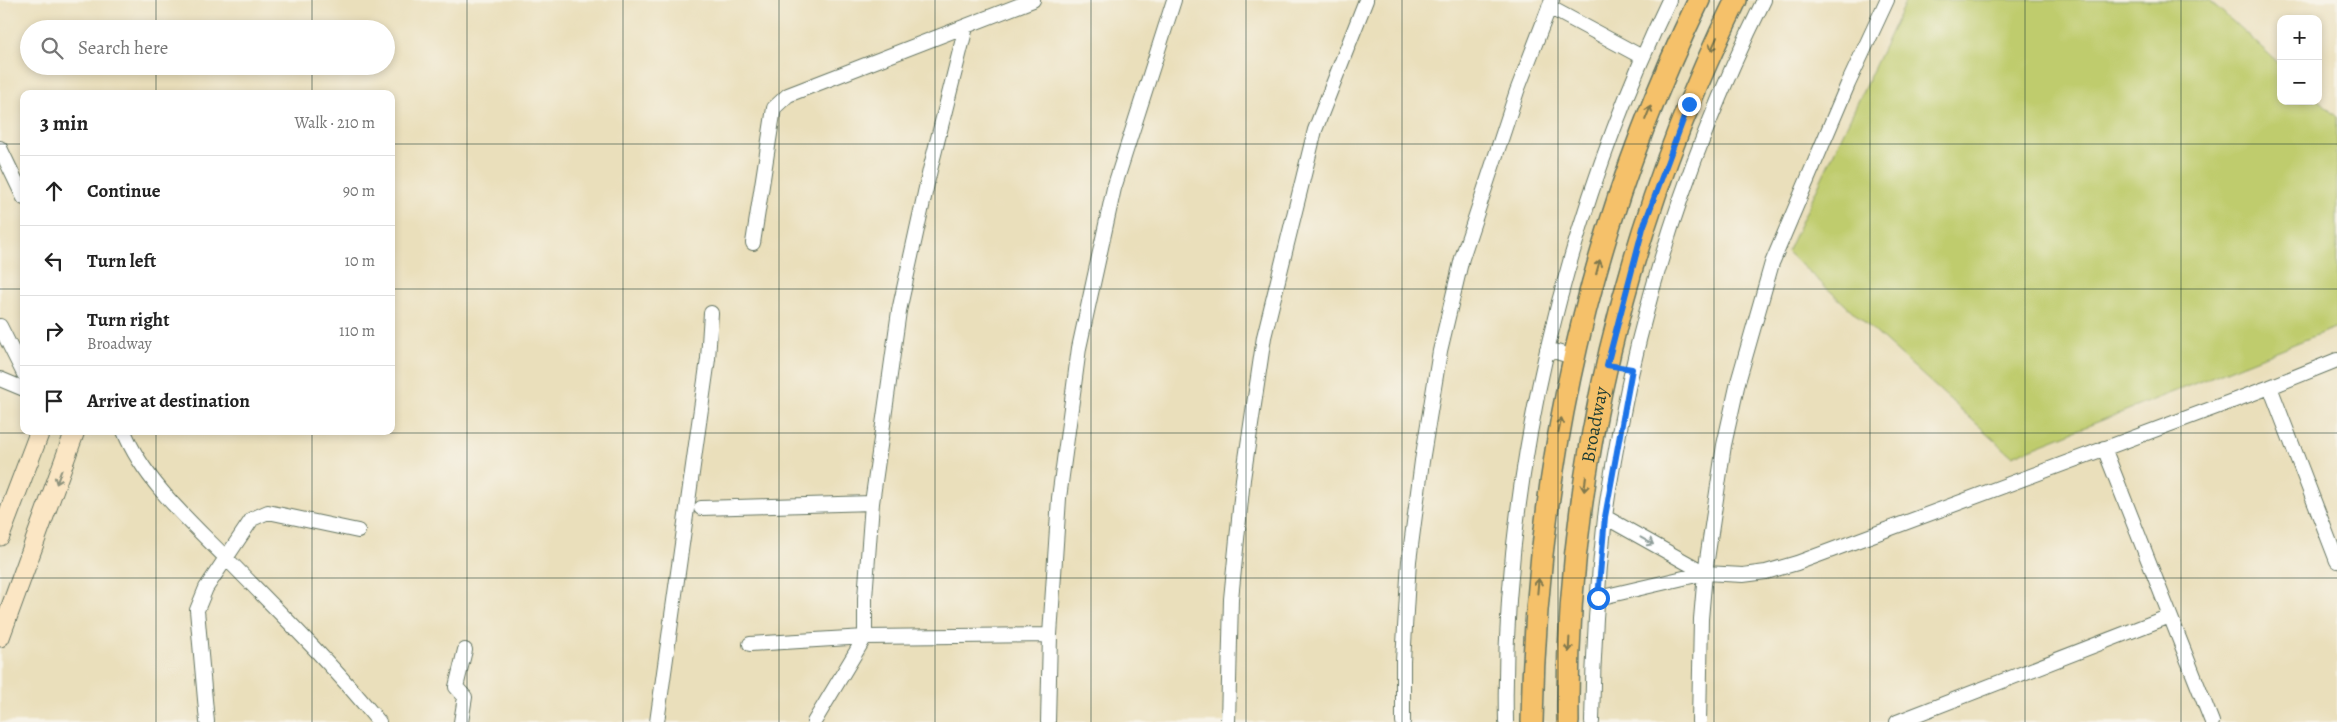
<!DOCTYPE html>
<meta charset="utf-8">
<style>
:root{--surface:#fff;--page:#f6f6f6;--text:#222;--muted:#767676;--line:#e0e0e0}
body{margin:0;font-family:Alegreya,serif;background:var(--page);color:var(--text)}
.controls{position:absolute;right:15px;top:15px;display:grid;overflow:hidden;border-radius:10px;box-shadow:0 2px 8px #0003}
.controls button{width:45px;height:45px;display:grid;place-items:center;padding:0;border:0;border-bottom:1px solid var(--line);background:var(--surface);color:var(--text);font:25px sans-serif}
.stop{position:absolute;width:15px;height:15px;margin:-11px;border:4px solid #1a73e8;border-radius:50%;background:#fff}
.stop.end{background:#1a73e8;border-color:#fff;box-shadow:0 1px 5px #0008}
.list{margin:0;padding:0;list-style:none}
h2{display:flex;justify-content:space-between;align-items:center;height:65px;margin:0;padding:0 20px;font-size:21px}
h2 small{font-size:16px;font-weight:400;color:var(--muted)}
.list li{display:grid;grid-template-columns:32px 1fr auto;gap:15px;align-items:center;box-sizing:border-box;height:70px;padding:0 20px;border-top:1px solid var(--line)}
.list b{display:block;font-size:19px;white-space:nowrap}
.list p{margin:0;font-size:16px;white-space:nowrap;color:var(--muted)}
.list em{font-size:16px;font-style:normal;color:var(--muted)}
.icon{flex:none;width:28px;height:28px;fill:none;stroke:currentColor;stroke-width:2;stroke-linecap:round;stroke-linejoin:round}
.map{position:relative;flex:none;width:2337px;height:722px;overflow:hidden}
.search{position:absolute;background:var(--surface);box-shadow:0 2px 8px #0003;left:20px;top:20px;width:375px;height:55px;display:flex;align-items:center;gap:12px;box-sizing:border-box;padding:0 18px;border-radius:28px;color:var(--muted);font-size:19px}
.panel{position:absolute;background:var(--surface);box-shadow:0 2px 8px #0003;left:20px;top:90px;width:375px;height:345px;border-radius:10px}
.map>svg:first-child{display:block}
.green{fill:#bfcc6d;stroke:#6f8450}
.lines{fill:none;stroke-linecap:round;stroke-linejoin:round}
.street-casing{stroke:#667663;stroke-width:16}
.secondary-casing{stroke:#667663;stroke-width:21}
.primary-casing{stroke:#667663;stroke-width:24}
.street{stroke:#fff;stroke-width:14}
.secondary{stroke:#fbe6c4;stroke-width:19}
.primary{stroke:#f5c16b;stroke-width:21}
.oneway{stroke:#7f784d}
.oneway2{stroke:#8d927c}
.oneway3{stroke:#8f9e9a}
.route{stroke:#1a73e8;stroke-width:6}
.grid{fill:none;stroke:#1f3d34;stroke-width:1;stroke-opacity:0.55}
.labels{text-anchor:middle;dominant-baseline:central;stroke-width:4.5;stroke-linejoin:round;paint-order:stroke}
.street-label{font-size:19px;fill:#1f3d34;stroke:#f7f3e8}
</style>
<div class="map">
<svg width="2337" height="722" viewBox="0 0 2337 722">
<rect width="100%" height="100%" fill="#f7f3e8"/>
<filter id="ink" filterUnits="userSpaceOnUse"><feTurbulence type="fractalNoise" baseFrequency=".02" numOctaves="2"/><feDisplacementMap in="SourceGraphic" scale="10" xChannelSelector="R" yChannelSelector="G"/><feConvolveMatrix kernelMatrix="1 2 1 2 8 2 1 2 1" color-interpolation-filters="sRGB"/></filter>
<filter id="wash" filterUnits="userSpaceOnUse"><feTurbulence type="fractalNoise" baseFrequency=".0096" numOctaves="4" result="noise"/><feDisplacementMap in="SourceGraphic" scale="20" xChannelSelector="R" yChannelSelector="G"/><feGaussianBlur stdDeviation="1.12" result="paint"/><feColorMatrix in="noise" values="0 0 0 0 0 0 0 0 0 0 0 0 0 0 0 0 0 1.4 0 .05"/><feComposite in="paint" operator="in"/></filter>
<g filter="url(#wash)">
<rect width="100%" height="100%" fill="#eadfbb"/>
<path class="green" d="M 1906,0 L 2209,0 L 2281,65 L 2281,101 L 2318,100 L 2337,117 L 2337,327 L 2012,456 L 1787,252 Z"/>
</g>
<g filter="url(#ink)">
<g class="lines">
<g class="street-casing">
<path id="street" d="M 1549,7 L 1642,57
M 0,148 L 24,198
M 753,243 L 774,108 L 788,95 L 1033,0
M 0,326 L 24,374
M 1547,349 L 1573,357
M 0,379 L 24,389
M 2270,387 L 2337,561
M 124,431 C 144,482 194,525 231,563 C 282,615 334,666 379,722
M 2104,448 L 2212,722
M 701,508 L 872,503
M 1605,517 L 1705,573
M 1598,598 L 1705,573 L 1743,575 L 1766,572 L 1797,563 L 2270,387 L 2337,360
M 1050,635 L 1059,498 L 1079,348 L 1114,188 L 1174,0
M 750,644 L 865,637 L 1050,635 L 1048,722
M 207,722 L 197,610 L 206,588 L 252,519 L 268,512 L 358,531
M 461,722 L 465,697 L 456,687 L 465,650
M 657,722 L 708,359 L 711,313
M 814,722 L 865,637 L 865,598 L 872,503 L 899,311 L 930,170 L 966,27
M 1228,722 L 1231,599 L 1243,479 L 1264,337 L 1315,130 L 1366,0
M 1403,722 L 1403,661 L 1409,561 L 1422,461 L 1440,351 L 1462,258 L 1517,91 L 1552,0
M 1506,722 C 1501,481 1565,217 1669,0
M 1592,722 C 1593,654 1597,586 1605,518 C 1608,490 1614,461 1619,433 C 1647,282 1696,137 1764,0
M 1699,722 L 1701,619 L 1705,573 L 1724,445 L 1738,382 L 1772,263 L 1848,84 L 1887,0
M 1897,722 L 2170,616"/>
</g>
<g class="secondary-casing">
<path id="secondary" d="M 0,536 L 40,431
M 0,637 L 75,431"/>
</g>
<g class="primary-casing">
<g id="primary">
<path d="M 1532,722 C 1536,469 1588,228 1699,0"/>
<path id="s1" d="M 1568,722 C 1565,474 1627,222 1736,0"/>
</g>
</g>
<use href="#street" class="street"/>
<use href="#secondary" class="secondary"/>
<use href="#primary" class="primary"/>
</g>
<defs><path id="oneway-shaft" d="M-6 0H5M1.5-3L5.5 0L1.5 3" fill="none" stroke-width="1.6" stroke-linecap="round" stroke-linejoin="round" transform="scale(1.25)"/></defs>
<g class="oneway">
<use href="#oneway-shaft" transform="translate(1714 44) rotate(114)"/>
<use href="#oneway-shaft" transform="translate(1648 113) rotate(-68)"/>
<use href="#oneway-shaft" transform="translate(1598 267) rotate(-75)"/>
<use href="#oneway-shaft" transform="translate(1560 425) rotate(-79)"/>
<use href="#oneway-shaft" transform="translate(1585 484) rotate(97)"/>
<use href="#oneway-shaft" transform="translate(1538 586) rotate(-85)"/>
<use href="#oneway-shaft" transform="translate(1569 645) rotate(93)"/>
</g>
<use class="oneway2" href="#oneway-shaft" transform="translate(59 477) rotate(110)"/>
<use class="oneway3" href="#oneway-shaft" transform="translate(1647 541) rotate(29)"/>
</g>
<g class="lines" filter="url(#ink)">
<path class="route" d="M 1598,598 L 1605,517 L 1632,369 L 1607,365 L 1643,228 L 1689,104"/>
</g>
<path class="grid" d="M 156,0 L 156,29M 312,0 L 312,29M 467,0 L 467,722M 623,0 L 623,722M 779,0 L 779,722M 935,0 L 935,722M 1091,0 L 1091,722M 1246,0 L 1246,722M 1402,0 L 1402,722M 1558,0 L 1558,722M 1714,0 L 1714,722M 1870,0 L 1870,722M 2025,0 L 2025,722M 2181,0 L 2181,722M 156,66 L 156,94M 312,66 L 312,94M 0,144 L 24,144M 391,144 L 2337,144M 0,289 L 24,289M 391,289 L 2337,289M 156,431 L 156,722M 312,431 L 312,722M 0,433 L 2337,433M 0,578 L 2337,578"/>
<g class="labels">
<g class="street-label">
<text stroke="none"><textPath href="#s1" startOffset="299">Broadway</textPath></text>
</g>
</g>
</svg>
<div class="controls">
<button>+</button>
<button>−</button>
</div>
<div class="stop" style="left:1598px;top:598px"></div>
<div class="stop end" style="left:1689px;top:104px"></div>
<div class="search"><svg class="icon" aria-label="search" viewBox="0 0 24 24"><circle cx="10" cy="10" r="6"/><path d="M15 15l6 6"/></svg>Search here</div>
<section class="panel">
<h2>3 min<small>Walk · 210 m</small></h2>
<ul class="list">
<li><svg class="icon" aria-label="ahead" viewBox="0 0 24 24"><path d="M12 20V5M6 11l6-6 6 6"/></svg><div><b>Continue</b></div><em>90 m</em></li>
<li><svg class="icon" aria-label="left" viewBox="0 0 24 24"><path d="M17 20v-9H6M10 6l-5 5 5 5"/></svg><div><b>Turn left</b></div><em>10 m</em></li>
<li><svg class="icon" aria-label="right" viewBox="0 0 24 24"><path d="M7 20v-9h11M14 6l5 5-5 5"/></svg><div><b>Turn right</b><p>Broadway</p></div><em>110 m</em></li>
<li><svg class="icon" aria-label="arrive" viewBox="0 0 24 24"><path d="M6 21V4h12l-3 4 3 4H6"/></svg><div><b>Arrive at destination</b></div></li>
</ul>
</section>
</div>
